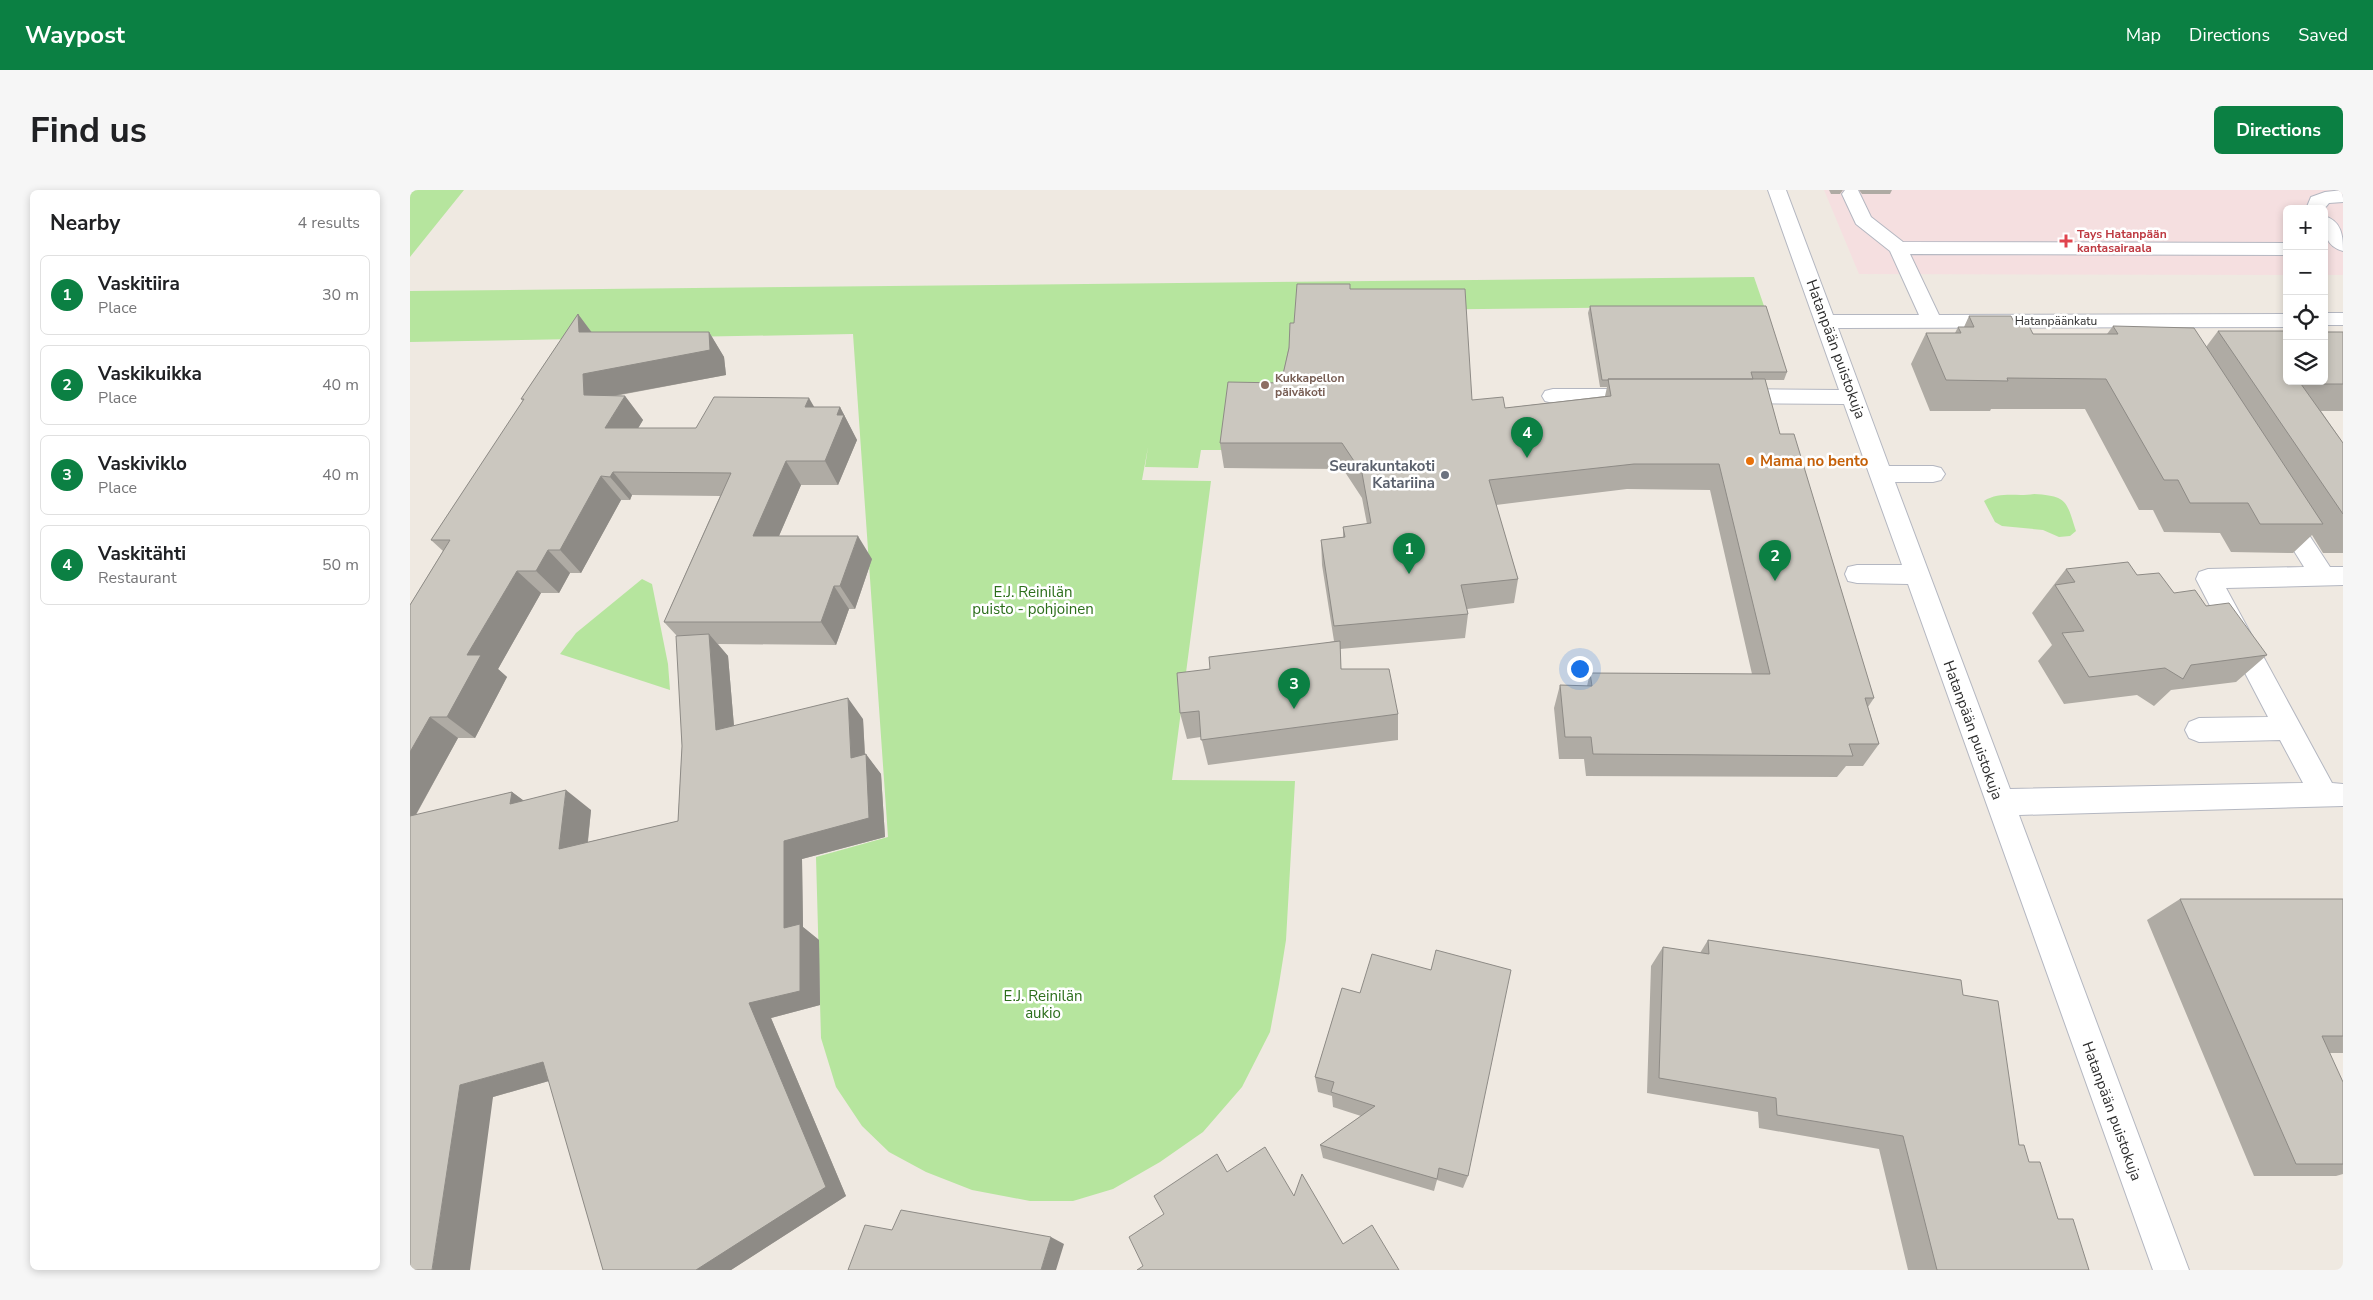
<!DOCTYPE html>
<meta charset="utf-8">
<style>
:root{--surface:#fff;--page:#f6f6f6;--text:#202124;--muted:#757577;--line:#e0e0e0;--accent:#0b8043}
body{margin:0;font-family:"Nunito Sans",sans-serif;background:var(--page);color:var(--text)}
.controls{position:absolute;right:15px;top:15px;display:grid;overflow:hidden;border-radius:8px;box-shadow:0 2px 8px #0003}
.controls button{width:45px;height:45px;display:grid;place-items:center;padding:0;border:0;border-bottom:1px solid var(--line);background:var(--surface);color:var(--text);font:25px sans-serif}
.you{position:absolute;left:1169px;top:478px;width:18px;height:18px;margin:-12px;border:4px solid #fff;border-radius:50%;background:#1a73e8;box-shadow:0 0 0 8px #1a73e833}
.badge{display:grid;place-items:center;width:32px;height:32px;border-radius:50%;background:var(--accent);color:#fff;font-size:16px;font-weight:700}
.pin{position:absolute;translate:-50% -41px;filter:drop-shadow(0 1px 2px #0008)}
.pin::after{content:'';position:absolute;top:26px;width:18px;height:15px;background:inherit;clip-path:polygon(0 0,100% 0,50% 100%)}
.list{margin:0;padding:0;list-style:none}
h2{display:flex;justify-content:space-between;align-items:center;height:65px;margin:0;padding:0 20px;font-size:21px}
h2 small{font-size:16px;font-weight:400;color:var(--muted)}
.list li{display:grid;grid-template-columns:32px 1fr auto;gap:15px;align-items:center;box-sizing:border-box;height:80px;margin:0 10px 10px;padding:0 10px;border:1px solid var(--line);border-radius:8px}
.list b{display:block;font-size:19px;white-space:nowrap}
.list p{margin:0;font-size:16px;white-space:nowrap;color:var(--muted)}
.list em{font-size:16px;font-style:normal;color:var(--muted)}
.icon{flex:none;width:28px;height:28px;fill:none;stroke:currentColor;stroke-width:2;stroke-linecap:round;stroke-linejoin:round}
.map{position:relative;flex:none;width:1933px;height:1080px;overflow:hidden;border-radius:8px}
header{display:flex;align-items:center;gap:30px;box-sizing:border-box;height:70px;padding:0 25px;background:var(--accent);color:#fff}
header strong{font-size:24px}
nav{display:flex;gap:28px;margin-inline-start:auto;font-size:18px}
.intro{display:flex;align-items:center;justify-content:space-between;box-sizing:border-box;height:120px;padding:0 30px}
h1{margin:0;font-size:35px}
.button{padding:12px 22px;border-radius:8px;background:var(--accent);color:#fff;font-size:18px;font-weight:700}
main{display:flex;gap:30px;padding:0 30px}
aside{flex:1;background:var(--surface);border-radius:8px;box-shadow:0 2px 8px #0003}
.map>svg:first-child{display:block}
.medical{fill:#f5dfe0}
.green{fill:#b6e59e}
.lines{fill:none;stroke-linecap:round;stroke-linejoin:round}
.minor-casing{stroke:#b4b7c1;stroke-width:2}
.minor{fill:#fff;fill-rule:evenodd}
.wall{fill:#afaba4;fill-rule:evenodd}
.shaded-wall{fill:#8e8b86}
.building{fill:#cbc7bf;stroke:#8e8b86}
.health-dot{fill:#e0444e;stroke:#fff;stroke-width:2}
.education-dot{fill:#8d6e63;stroke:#fff;stroke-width:2}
.food-dot{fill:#e8710a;stroke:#fff;stroke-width:2}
.worship-dot{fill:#6b7280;stroke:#fff;stroke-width:2}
.labels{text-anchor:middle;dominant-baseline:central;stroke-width:5;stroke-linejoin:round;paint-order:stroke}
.far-health-label{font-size:12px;font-weight:bold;fill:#be3a42;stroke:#fff;text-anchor:start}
.far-street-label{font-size:12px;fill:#2e2e2e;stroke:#fff}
.far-education-label{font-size:12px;font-weight:bold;fill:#785e54;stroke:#fff;text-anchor:start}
.street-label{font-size:15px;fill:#2e2e2e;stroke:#fff}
.food-label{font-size:15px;font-weight:bold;fill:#c56008;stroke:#fff;text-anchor:start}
.worship-label{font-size:15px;font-weight:bold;fill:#5b616d;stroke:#fff;text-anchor:end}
.park-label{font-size:15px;fill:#2c6e1b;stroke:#fff}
</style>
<header>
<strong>Waypost</strong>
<nav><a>Map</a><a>Directions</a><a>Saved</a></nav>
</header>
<div class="intro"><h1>Find us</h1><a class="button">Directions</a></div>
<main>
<aside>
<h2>Nearby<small>4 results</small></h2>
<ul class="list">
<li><span class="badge">1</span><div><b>Vaskitiira</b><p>Place</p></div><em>30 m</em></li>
<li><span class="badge">2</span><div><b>Vaskikuikka</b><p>Place</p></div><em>40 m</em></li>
<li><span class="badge">3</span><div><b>Vaskiviklo</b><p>Place</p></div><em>40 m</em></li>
<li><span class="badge">4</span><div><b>Vaskitähti</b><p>Restaurant</p></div><em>50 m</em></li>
</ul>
</aside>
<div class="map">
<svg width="1933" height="1080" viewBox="0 0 1933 1080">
<rect width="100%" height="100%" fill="#efe9e1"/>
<path class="medical" d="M 1414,0 L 1933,0 L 1933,85 L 1914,85 L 1914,19 L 1877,19 L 1877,85 L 1449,84 Z"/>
<path class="green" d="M 0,0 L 54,0 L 0,67 Z
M 1344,87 L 1354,116 L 984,120 L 817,260 L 791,260 L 788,278 L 735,277 L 738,257 L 732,290 L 801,291 L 762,590 L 885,591 L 876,750 L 869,794 L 860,842 L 832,897 L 793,942 L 750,972 L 703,999 L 663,1011 L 620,1011 L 562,1000 L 516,982 L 479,962 L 452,936 L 426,897 L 411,848 L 406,667 L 478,647 L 443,144 L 0,152 L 0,101 Z
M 1624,304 C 1657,306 1656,310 1666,341 L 1660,346 L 1649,347 L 1633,340 L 1592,336 L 1585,332 L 1574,311 C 1590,301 1607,307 1624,304 Z
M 232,389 L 242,394 L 258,474 L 260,500 L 150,464 L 166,443 Z"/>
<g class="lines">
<g class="minor-casing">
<path id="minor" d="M 1358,0 L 1376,0 L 1423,125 L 1509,125 L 1480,61 L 1446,34 L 1432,4 L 1435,0 L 1448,0 L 1461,27 L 1493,52 L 1877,53 L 1877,65 L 1500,64 L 1529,125 L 1877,124 L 1877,137 L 1428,138 L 1479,276 L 1523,276 L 1531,278 L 1535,284 L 1531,290 L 1523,292 L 1485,292 L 1600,599 L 1893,593 L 1870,550 L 1789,552 L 1779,548 L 1775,540 L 1779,532 L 1789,528 L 1858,527 L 1786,389 L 1789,382 L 1798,379 L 1894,377 L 1860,322 L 1864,316 L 1872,313 L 1880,316 L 1920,377 L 1933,377 L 1933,395 L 1816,398 L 1922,593 L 1933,594 L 1933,616 L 1609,625 L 1779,1080 L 1743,1080 L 1498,394 L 1447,393 L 1438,391 L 1435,384 L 1438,377 L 1447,375 L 1492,375 L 1434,214 L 1322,213 L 1314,211 L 1311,206 L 1314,201 L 1322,199 L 1429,200 Z
M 1933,0 L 1933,12 L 1919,13 L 1914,19 L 1896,19 L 1901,7 L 1915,2 Z
M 1914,26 C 1932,31 1933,46 1933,61 C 1915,56 1914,42 1914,26 Z
M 1914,123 L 1933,123 L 1933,135 L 1914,135 Z
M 1143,199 L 1231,199 L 1239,201 L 1242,206 L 1239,211 L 1231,213 L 1143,213 L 1135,211 L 1132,206 L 1135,201 Z"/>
</g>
<use href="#minor" class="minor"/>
</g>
<path class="wall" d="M 1419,0 L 1433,0 L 1430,4 L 1421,4 Z
M 1449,0 L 1482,0 L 1480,4 L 1452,4 Z
M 940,99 L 1062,210 L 1095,218 L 1195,206 L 1197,197 L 1190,197 L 1178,123 L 1180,116 L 1377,182 L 1374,190 L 1355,190 L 1370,244 L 1464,508 L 1458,517 L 1469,554 L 1453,576 L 1436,576 L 1427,587 L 1176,586 L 1174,569 L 1149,569 L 1144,518 L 1150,495 L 1177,496 L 1180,483 L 1342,484 L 1300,300 L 1217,299 L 1086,315 L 1108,389 L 1104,413 L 1057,419 L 1058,424 L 1055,448 L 930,459 L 931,479 L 988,524 L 988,550 L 798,575 L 791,547 L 777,549 L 770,523 L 800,479 L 924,451 L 912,375 L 911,350 L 933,347 L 933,337 L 957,334 L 952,308 L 933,279 L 814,278 L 810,253 L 871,193 L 884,133 Z
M 168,124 L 181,142 L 299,142 L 314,167 L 316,185 L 205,206 L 215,206 L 233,230 L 228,238 L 286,238 L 404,217 L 430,217 L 447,250 L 428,295 L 391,295 L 369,346 L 462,369 L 445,419 L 439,419 L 426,455 L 308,454 L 318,466 L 324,536 L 453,529 L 455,564 L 471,584 L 475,647 L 392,669 L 393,737 L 409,750 L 410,815 L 361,828 L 436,1006 L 321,1080 L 193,1080 L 139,891 L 83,907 L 0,1080 L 0,415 L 33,361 L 21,350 L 113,211 L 111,209 ZM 222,305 L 310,306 L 254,432 L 267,446 L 272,556 L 268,631 L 178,652 L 181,620 L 114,611 L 102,602 L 6,625 L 48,548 L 65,548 L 97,487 L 88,479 L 131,403 L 149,403 L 160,383 L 171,383 L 211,310 L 220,310 Z
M 1559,126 L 1606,136 L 1623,144 L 1697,144 L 1703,136 L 1796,157 L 1808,141 L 1933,142 L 1933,221 L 1911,221 L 1933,253 L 1933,363 L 1913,363 L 1902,345 L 1883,363 L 1821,362 L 1810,343 L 1754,342 L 1743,320 L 1729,320 L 1675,219 L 1581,219 L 1580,221 L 1520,221 L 1501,174 L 1516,143 L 1545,143 L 1548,137 L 1554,137 Z
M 1656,379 L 1727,385 L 1764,403 L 1796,416 L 1857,465 L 1826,492 L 1761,500 L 1744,516 L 1727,505 L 1654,514 L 1628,471 L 1642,455 L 1622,423 Z
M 1770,709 L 1933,709 L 1933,863 L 1919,863 L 1933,892 L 1933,984 L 1926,986 L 1844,986 L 1737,730 Z
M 1298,750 L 1553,805 L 1609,955 L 1648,1029 L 1679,1080 L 1498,1080 L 1469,959 L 1349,938 L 1348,922 L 1237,903 L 1241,776 L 1253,757 L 1290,763 Z
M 932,798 L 1058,986 L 1053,998 L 1027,990 L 1024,1001 L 913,968 L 910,955 L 951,926 L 923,917 L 922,906 L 908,902 L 905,887 Z"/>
<path class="shaded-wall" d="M 168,124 L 186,148 L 169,142 Z
M 299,142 L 314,167 L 316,185 L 191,208 L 174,205 L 173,184 Z
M 215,206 L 233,230 L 214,262 L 195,238 Z
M 399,208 L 413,232 L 395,217 Z
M 430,217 L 447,250 L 428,295 L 415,271 L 427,225 Z
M 376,271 L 391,295 L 359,369 L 343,346 Z
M 203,282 L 222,305 L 220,310 L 200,287 Z
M 191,286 L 211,310 L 171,383 L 150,360 Z
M 448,346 L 462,369 L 445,419 L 430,396 Z
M 138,360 L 160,383 L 149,403 L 126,381 Z
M 107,381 L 131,403 L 88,479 L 97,487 L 65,548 L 37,527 L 57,465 Z
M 424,396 L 439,419 L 426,455 L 411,432 Z
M 299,444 L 318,466 L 326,560 L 306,540 Z
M 438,508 L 453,529 L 456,588 L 441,568 Z
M 20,527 L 48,548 L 0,635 L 0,562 Z
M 456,564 L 471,584 L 475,647 L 392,669 L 393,737 L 409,750 L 410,815 L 361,828 L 436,1006 L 321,1080 L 286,1080 L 339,813 L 374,738 L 374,651 Z
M 156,600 L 181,620 L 175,677 L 149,659 Z
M 102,602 L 129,622 L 100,614 Z
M 133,872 L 163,884 L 83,907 L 60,1080 L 22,1080 L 50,895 Z
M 641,1047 L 654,1054 L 646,1080 L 631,1080 Z"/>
<path class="building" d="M 887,94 L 940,94 L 940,99 L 1055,99 L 1062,210 L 1093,207 L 1095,218 L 1201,206 L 1198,189 L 1355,189 L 1370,244 L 1384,244 L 1464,508 L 1455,508 L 1469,554 L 1439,554 L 1443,566 L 1183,564 L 1181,547 L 1155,547 L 1150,495 L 1182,496 L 1180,483 L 1360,484 L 1309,274 L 1224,274 L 1079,290 L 1108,389 L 1051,395 L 1058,424 L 924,436 L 911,350 L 935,347 L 933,337 L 961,333 L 952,283 L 932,253 L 810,253 L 818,192 L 871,193 L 879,158 L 880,133 L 884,133 Z
M 1180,116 L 1356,116 L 1377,182 L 1341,182 L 1343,189 L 1198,189 L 1199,190 L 1192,190 Z
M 168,124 L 169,142 L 299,142 L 300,160 L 173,184 L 174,205 L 215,206 L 195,238 L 286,238 L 304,207 L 399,208 L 395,217 L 430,217 L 427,225 L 434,225 L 415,271 L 376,271 L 343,346 L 448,346 L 430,396 L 424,396 L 411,432 L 254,432 L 321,283 L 203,282 L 200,287 L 191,286 L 150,360 L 138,360 L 126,381 L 107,381 L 57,465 L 71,465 L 37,527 L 20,527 L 0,562 L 0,415 L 40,350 L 21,350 L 114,209 L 111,209 Z
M 1559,126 L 1601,126 L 1606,136 L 1619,136 L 1623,144 L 1708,144 L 1703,136 L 1784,138 L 1913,334 L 1850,334 L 1838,313 L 1780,313 L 1768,290 L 1754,290 L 1696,189 L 1597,188 L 1598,191 L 1536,190 L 1516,143 L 1551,143 L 1548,137 L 1564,137 Z
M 1808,141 L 1877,141 L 1877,191 L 1914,191 L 1914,142 L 1933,142 L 1933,194 L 1891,194 L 1933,253 L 1933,324 Z
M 1718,372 L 1727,385 L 1749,383 L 1764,403 L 1785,400 L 1796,416 L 1819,413 L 1857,465 L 1781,475 L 1773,489 L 1755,478 L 1679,487 L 1652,443 L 1674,441 L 1645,395 L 1665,392 L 1656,379 Z
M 299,444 L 306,540 L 438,508 L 441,568 L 456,564 L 459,628 L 374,651 L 374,738 L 390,734 L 390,801 L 339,813 L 416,997 L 286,1080 L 193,1080 L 133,872 L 50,895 L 22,1080 L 0,1080 L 0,626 L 102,602 L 100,614 L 156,600 L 149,659 L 268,631 L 272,556 L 266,446 Z
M 930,451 L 931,479 L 979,479 L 988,524 L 791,550 L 789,521 L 770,523 L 767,483 L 800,479 L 799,467 Z
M 1770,709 L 1933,709 L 1933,846 L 1912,846 L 1933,892 L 1933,974 L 1886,974 Z
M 1298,750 L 1409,767 L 1551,790 L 1553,805 L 1588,811 L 1609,955 L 1614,955 L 1619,972 L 1630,972 L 1648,1029 L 1663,1029 L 1679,1080 L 1527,1080 L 1493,946 L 1367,925 L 1366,908 L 1249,888 L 1253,757 L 1299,764 Z
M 1026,760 L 1101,780 L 1058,986 L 1029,978 L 1027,989 L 910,955 L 965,916 L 921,902 L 924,892 L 905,887 L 932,798 L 950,803 L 962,764 L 1021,780 Z
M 855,957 L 884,1006 L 892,984 L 933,1054 L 962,1035 L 989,1080 L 727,1080 L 733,1076 L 719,1047 L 754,1024 L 744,1006 L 807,964 L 817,982 Z
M 491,1020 L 641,1047 L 631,1080 L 438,1080 L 455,1035 L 482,1040 Z"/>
<path class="health-dot" d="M1653.5 43.5h5v5h5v5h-5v5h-5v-5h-5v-5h5z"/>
<circle class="education-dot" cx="855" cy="195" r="5"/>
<circle class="food-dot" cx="1340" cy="271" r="5"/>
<circle class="worship-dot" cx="1035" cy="285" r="5"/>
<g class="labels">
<g class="far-health-label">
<text x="1667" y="44">Tays Hatanpään<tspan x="1667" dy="14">kantasairaala</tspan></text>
</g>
<g class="far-street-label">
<text x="1646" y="131">Hatanpäänkatu</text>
</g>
<g class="far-education-label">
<text x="865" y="188">Kukkapellon<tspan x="865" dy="14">päiväkoti</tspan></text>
</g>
<g class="street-label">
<text transform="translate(1426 159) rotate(70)">Hatanpään puistokuja</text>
<text transform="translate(1563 540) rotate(70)">Hatanpään puistokuja</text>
<text transform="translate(1702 921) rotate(70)">Hatanpään puistokuja</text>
</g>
<g class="food-label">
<text x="1350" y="271">Mama no bento</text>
</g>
<g class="worship-label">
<text x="1025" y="276">Seurakuntakoti<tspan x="1025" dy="17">Katariina</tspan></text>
</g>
<g class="park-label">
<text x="623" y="402">E.J. Reinilän<tspan x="623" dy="17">puisto - pohjoinen</tspan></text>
<text x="633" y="806">E.J. Reinilän<tspan x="633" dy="17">aukio</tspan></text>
</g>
</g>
</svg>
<div class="controls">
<button>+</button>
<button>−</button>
<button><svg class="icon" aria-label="locate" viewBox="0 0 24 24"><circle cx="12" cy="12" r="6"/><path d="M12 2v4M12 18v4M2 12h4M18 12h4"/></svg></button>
<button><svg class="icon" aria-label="layers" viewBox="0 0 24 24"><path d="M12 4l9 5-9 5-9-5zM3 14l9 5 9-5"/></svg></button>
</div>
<div class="you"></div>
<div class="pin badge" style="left:999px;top:384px">1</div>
<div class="pin badge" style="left:1365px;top:391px">2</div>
<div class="pin badge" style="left:884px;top:519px">3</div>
<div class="pin badge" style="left:1117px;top:268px">4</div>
</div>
</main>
